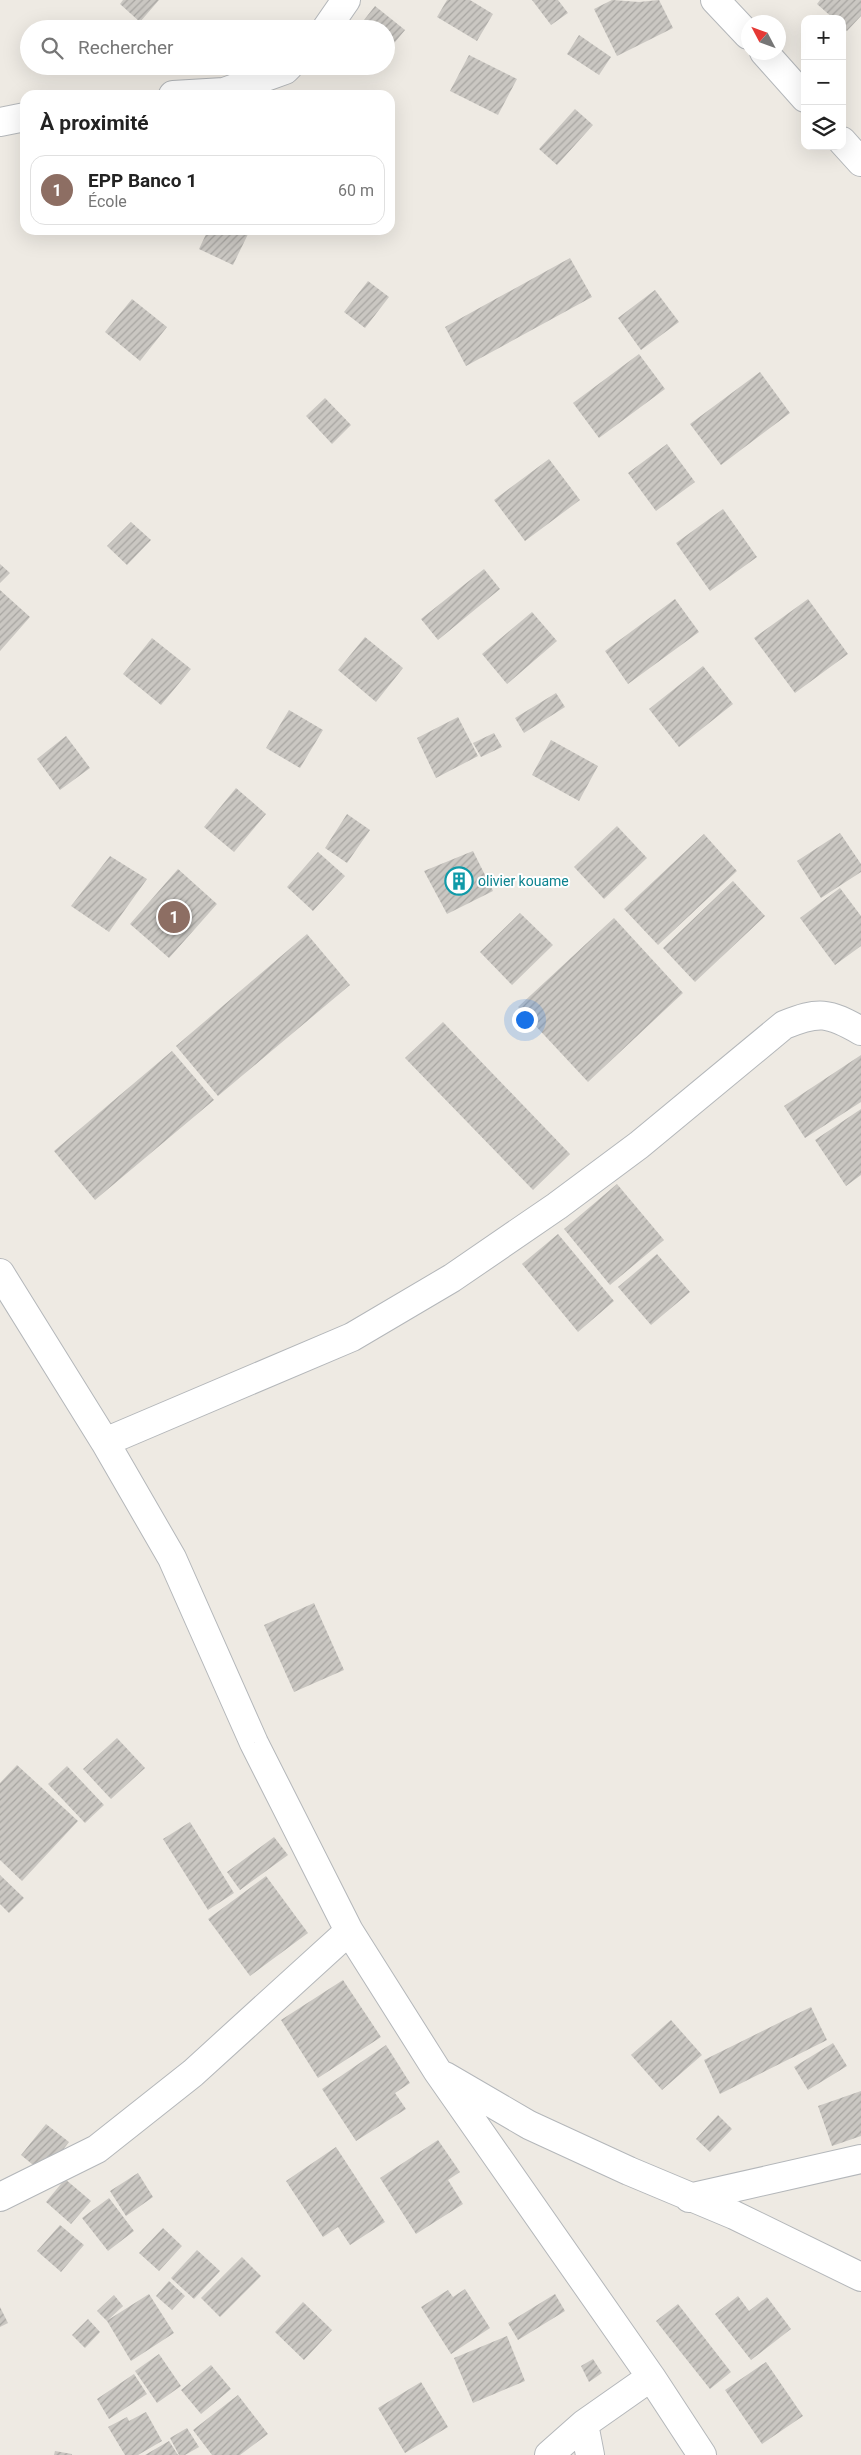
<!DOCTYPE html>
<html lang="fr">
<meta charset="utf-8">
<style>
:root{--surface:#fff;--page:#f2f2f2;--text:#222;--muted:#767676;--line:#e0e0e0;--accent:#e33441}
body{margin:0;font-family:Roboto,sans-serif;background:var(--page);color:var(--text)}
.controls{position:absolute;right:15px;top:15px;display:grid;overflow:hidden;border-radius:10px;box-shadow:0 5px 20px #0002}
.controls button{width:45px;height:45px;display:grid;place-items:center;padding:0;border:0;border-bottom:1px solid var(--line);background:var(--surface);color:var(--text);font:25px sans-serif}
.compass{position:absolute;left:741px;top:15px;width:45px;height:45px;border-radius:50%;background:var(--surface);box-shadow:0 5px 20px #0002;rotate:311deg}
.you{position:absolute;left:524px;top:1019px;width:18px;height:18px;margin:-12px;border:4px solid #fff;border-radius:50%;background:#1a73e8;box-shadow:0 0 0 8px #1a73e833}
.badge{display:grid;place-items:center;width:32px;height:32px;border-radius:50%;background:var(--accent);color:#fff;font-size:16px;font-weight:700}
.pin{position:absolute;translate:-50% -50%;border:2px solid #fff;box-shadow:0 1px 5px #0006}
.list{margin:0;padding:0;list-style:none}
h2{display:flex;justify-content:space-between;align-items:center;height:65px;margin:0;padding:0 20px;font-size:21px}
h2 small{font-size:16px;font-weight:400;color:var(--muted)}
.list li{display:grid;grid-template-columns:32px 1fr auto;gap:15px;align-items:center;box-sizing:border-box;height:70px;margin:0 10px 10px;padding:0 10px;border:1px solid var(--line);border-radius:15px}
.list b{display:block;font-size:19px;white-space:nowrap}
.list p{margin:0;font-size:16px;white-space:nowrap;color:var(--muted)}
.list em{font-size:16px;font-style:normal;color:var(--muted)}
.icon{flex:none;width:28px;height:28px;fill:none;stroke:currentColor;stroke-width:2;stroke-linecap:round;stroke-linejoin:round}
.map{position:relative;flex:none;width:861px;height:2455px;overflow:hidden}
.search{position:absolute;background:var(--surface);box-shadow:0 5px 20px #0002;left:20px;top:20px;width:375px;height:55px;display:flex;align-items:center;gap:12px;box-sizing:border-box;padding:0 18px;border-radius:28px;color:var(--muted);font-size:19px}
.panel{position:absolute;background:var(--surface);box-shadow:0 5px 20px #0002;left:20px;top:90px;width:375px;height:145px;border-radius:15px}
.map>svg:first-child{display:block}
.building{fill:url(#building-hatch)}
.lines{fill:none;stroke-linecap:round;stroke-linejoin:round}
.minor-casing{stroke:#b4b7ba;stroke-width:30}
.minor{stroke:#fff;stroke-width:28}
.labels{text-anchor:middle;dominant-baseline:central;stroke-width:4;stroke-linejoin:round;paint-order:stroke}
.culture-label{font-size:14px;fill:#0d838f;stroke:#fff;text-anchor:start}
</style>
<div class="map">
<svg width="861" height="2455" viewBox="0 0 861 2455">
<defs>
<pattern id="building-hatch" width="6" height="6" patternUnits="userSpaceOnUse" patternTransform="scale(1.25)"><rect width="6" height="6" fill="#cac7c2"/><path d="M-1 1l2-2M0 6l6-6M5 7l2-2" fill="none" stroke="#a7a5a1"/></pattern>
</defs>
<rect width="100%" height="100%" fill="#eeeae3"/>
<path class="building" d="M 123,0 L 159,0 L 140,22 L 120,4 Z
M 447,0 L 470,0 L 493,14 L 477,41 L 437,17 Z
M 532,0 L 558,0 L 568,13 L 551,25 Z
M 612,0 L 639,2 L 659,0 L 673,28 L 617,56 L 594,9 Z
M 820,0 L 861,0 L 861,16 L 847,31 L 842,26 L 842,19 L 834,19 L 817,4 Z
M 375,6 L 405,30 L 386,53 L 386,29 L 357,29 Z
M 579,35 L 611,57 L 599,75 L 567,54 Z
M 469,55 L 517,79 L 498,115 L 450,91 Z
M 575,109 L 593,125 L 557,165 L 539,149 Z
M 208,230 L 250,230 L 233,265 L 199,249 Z
M 570,258 L 592,297 L 466,366 L 445,327 Z
M 368,281 L 389,297 L 365,328 L 344,312 Z
M 655,290 L 679,322 L 641,350 L 618,318 Z
M 132,299 L 167,327 L 140,361 L 105,332 Z
M 639,354 L 665,389 L 599,438 L 573,403 Z
M 760,372 L 790,413 L 721,465 L 690,424 Z
M 325,398 L 351,425 L 332,444 L 306,416 Z
M 667,444 L 695,482 L 656,511 L 628,473 Z
M 549,459 L 580,500 L 525,541 L 494,500 Z
M 723,509 L 757,557 L 710,591 L 676,543 Z
M 131,522 L 151,540 L 127,565 L 107,546 Z
M 0,564 L 10,573 L 0,583 Z
M 484,569 L 500,589 L 438,640 L 421,619 Z
M 0,590 L 30,617 L 0,651 Z
M 675,599 L 699,632 L 628,684 L 605,651 Z
M 808,599 L 848,654 L 795,693 L 754,638 Z
M 532,612 L 557,641 L 507,684 L 482,654 Z
M 365,637 L 403,668 L 376,702 L 338,670 Z
M 152,638 L 191,669 L 161,705 L 123,674 Z
M 703,666 L 733,704 L 679,747 L 649,709 Z
M 556,693 L 565,707 L 524,733 L 515,718 Z
M 289,710 L 323,730 L 300,768 L 266,748 Z
M 458,717 L 478,756 L 436,778 L 417,738 Z
M 494,733 L 502,747 L 481,757 L 473,743 Z
M 66,736 L 90,768 L 60,790 L 37,759 Z
M 551,740 L 598,766 L 579,801 L 532,775 Z
M 236,788 L 266,814 L 234,852 L 204,827 Z
M 347,814 L 370,830 L 347,863 L 325,848 Z
M 617,826 L 647,858 L 604,899 L 574,867 Z
M 840,833 L 861,864 L 861,872 L 821,898 L 797,861 Z
M 704,834 L 737,871 L 658,945 L 624,909 Z
M 473,851 L 493,891 L 447,914 L 424,871 Z
M 318,852 L 345,876 L 313,911 L 287,887 Z
M 110,856 L 147,879 L 109,932 L 71,906 Z
M 178,869 L 217,904 L 169,958 L 130,924 Z
M 733,881 L 765,916 L 695,982 L 663,948 Z
M 840,888 L 861,916 L 861,946 L 835,965 L 800,918 Z
M 520,913 L 553,945 L 512,985 L 480,952 Z
M 614,918 L 683,993 L 588,1082 L 518,1007 Z
M 307,934 L 350,985 L 218,1096 L 176,1046 Z
M 443,1022 L 570,1154 L 533,1190 L 405,1058 Z
M 172,1051 L 214,1100 L 95,1200 L 54,1151 Z
M 861,1055 L 861,1102 L 805,1138 L 784,1106 Z
M 861,1109 L 861,1175 L 846,1186 L 815,1140 Z
M 617,1184 L 664,1240 L 610,1285 L 564,1229 Z
M 558,1234 L 614,1301 L 578,1332 L 522,1264 Z
M 657,1254 L 690,1292 L 651,1325 L 618,1287 Z
M 314,1603 L 344,1670 L 294,1692 L 264,1625 Z
M 117,1738 L 145,1768 L 111,1799 L 83,1769 Z
M 17,1765 L 78,1821 L 22,1881 L 0,1860 L 0,1783 Z
M 67,1766 L 104,1805 L 85,1823 L 48,1784 Z
M 190,1822 L 234,1893 L 208,1910 L 163,1839 Z
M 274,1837 L 288,1855 L 240,1890 L 227,1872 Z
M 0,1875 L 24,1898 L 9,1913 L 0,1904 Z
M 266,1876 L 308,1933 L 250,1976 L 208,1919 Z
M 343,1980 L 381,2037 L 318,2078 L 281,2020 Z
M 811,2007 L 827,2040 L 720,2094 L 704,2060 Z
M 671,2020 L 702,2055 L 662,2090 L 631,2055 Z
M 833,2043 L 847,2066 L 808,2090 L 794,2067 Z
M 386,2045 L 410,2083 L 395,2093 L 406,2109 L 356,2141 L 322,2089 Z
M 861,2091 L 861,2136 L 832,2146 L 818,2106 Z
M 718,2115 L 732,2129 L 710,2152 L 696,2139 Z
M 46,2124 L 69,2142 L 44,2174 L 21,2155 Z
M 438,2140 L 460,2172 L 448,2180 L 463,2204 L 416,2234 L 380,2178 Z
M 336,2147 L 385,2222 L 350,2245 L 338,2227 L 323,2237 L 286,2181 Z
M 138,2173 L 153,2197 L 126,2216 L 110,2191 Z
M 65,2179 L 91,2201 L 71,2224 L 46,2202 Z
M 109,2198 L 134,2231 L 108,2251 L 82,2218 Z
M 60,2225 L 84,2245 L 61,2272 L 37,2251 Z
M 163,2228 L 182,2246 L 159,2271 L 139,2253 Z
M 197,2250 L 220,2271 L 194,2299 L 171,2278 Z
M 242,2257 L 261,2276 L 220,2317 L 201,2298 Z
M 169,2281 L 185,2296 L 172,2310 L 156,2296 Z
M 465,2289 L 490,2328 L 451,2354 L 421,2307 L 448,2290 L 453,2297 Z
M 149,2294 L 174,2333 L 131,2361 L 107,2321 L 97,2311 L 114,2295 L 123,2306 L 108,2320 Z
M 555,2294 L 565,2311 L 518,2340 L 508,2323 Z
M 738,2296 L 749,2311 L 767,2297 L 791,2329 L 751,2360 L 715,2314 Z
M 303,2302 L 332,2330 L 304,2360 L 275,2332 Z
M 678,2304 L 731,2372 L 710,2389 L 656,2321 Z
M 0,2307 L 8,2323 L 0,2327 Z
M 88,2319 L 100,2332 L 85,2348 L 72,2335 Z
M 507,2336 L 525,2381 L 473,2403 L 454,2358 Z
M 159,2354 L 181,2386 L 157,2403 L 135,2371 Z
M 593,2359 L 602,2373 L 589,2382 L 581,2366 Z
M 766,2362 L 803,2416 L 762,2444 L 725,2390 Z
M 211,2365 L 231,2389 L 201,2414 L 181,2390 Z
M 134,2374 L 147,2394 L 109,2419 L 97,2399 Z
M 421,2382 L 448,2427 L 405,2453 L 378,2408 Z
M 238,2395 L 268,2434 L 240,2455 L 212,2455 L 193,2430 Z
M 146,2412 L 162,2441 L 138,2455 L 125,2455 L 108,2427 L 127,2417 L 129,2421 Z
M 187,2428 L 199,2447 L 185,2455 L 179,2455 L 170,2438 Z
M 169,2441 L 178,2455 L 145,2455 Z
M 55,2451 L 72,2454 L 72,2455 L 54,2455 Z"/>
<g class="lines">
<g class="minor-casing">
<path id="minor" d="M 715,0 L 748,35
M 326,29 L 346,0
M 764,52 L 805,98
M 173,95 L 224,92 L 285,70 L 289,66
M 0,122 L 25,117
M 842,141 L 861,162
M 0,1273 L 105,1442 L 172,1558 L 254,1743 L 349,1931 L 438,2072 L 651,2377 L 702,2455
M 105,1442 L 352,1337 L 452,1278 L 557,1206 L 639,1145 L 784,1025 C 819,1011 828,1012 861,1031
M 445,2076 L 529,2125 L 629,2171 L 734,2215 L 861,2277
M 0,2197 L 97,2149 L 193,2073 L 349,1931
M 689,2198 L 861,2159
M 584,2424 L 590,2455
M 549,2455 L 584,2424 L 651,2377"/>
</g>
<use href="#minor" class="minor"/>
</g>
<defs>
<g id="building-ring" transform="scale(1.4375)"><circle r="9.5" fill="#fff" stroke="#0f9aa8" stroke-width="1.5"/><path d="M-4-6H4V6H1V3H-1V6H-4ZM-2.5-4.3h1.7v1.8h-1.7ZM.8-4.3h1.7v1.8H.8ZM-2.5-1h1.7V.8h-1.7ZM.8-1h1.7V.8H.8Z" fill="#0f9aa8"/></g>
</defs>
<g fill-rule="evenodd">
<use href="#building-ring" x="459" y="881"/>
</g>
<g class="labels">
<g class="culture-label">
<text x="478" y="881">olivier kouame</text>
</g>
</g>
</svg>
<div class="controls">
<button>+</button>
<button>−</button>
<button><svg class="icon" aria-label="layers" viewBox="0 0 24 24"><path d="M12 4l9 5-9 5-9-5zM3 14l9 5 9-5"/></svg></button>
</div>
<svg class="compass" viewBox="-18 -18 36 36"><path d="M0-13l5 13h-10z" fill="#e53935"/><path d="M0 13l5-13h-10z" fill="#767676"/></svg>
<div class="you"></div>
<div class="pin badge" style="left:174px;top:917px;background:#8d6e63">1</div>
<div class="search"><svg class="icon" aria-label="search" viewBox="0 0 24 24"><circle cx="10" cy="10" r="6"/><path d="M15 15l6 6"/></svg>Rechercher</div>
<section class="panel">
<h2>À proximité<small></small></h2>
<ul class="list">
<li><span class="badge" style="background:#8d6e63">1</span><div><b>EPP Banco 1</b><p>École</p></div><em>60 m</em></li>
</ul>
</section>
</div>
